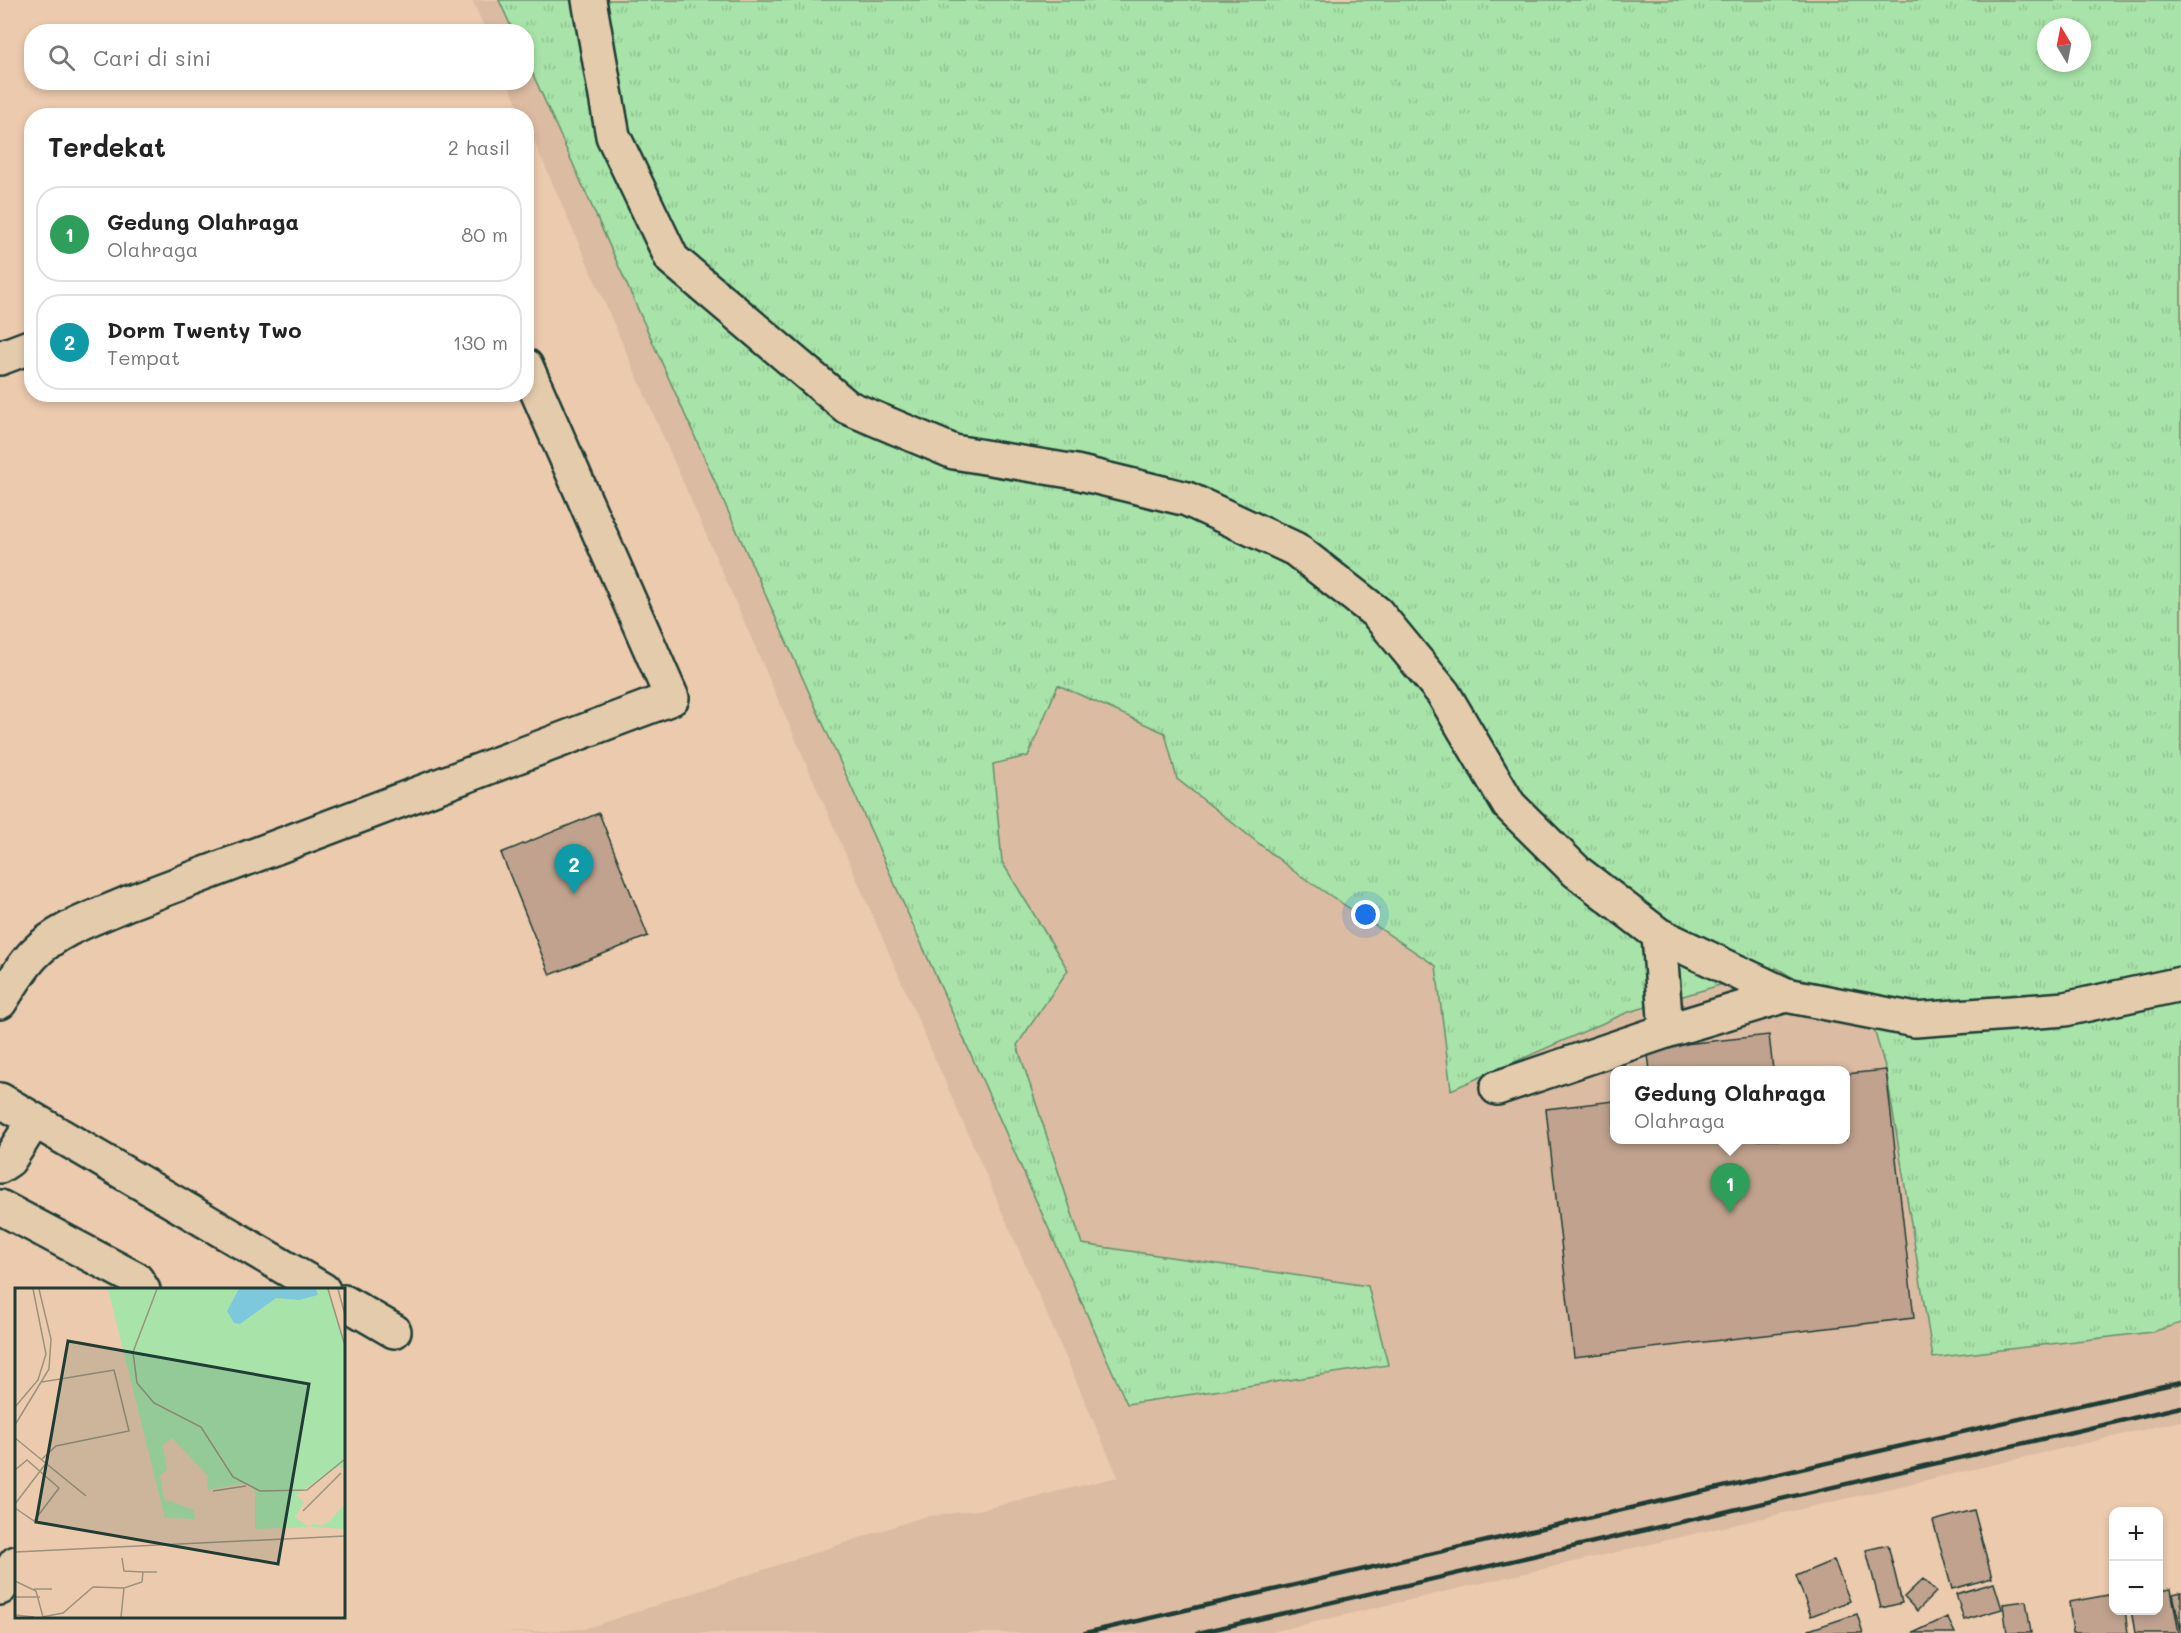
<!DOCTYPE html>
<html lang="id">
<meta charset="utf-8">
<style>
:root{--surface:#fff;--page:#f6f6f6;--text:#222;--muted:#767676;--line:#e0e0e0;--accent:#ea580c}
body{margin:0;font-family:Mali,sans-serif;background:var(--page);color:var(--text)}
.controls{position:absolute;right:18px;bottom:18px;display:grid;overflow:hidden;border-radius:12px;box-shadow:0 3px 9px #0003}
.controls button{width:54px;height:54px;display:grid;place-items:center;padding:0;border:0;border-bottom:2px solid var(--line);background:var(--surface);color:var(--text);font:30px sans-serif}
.compass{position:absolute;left:2037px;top:18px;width:54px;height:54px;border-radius:50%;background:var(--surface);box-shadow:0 3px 9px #0003;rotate:350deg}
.you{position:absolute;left:1366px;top:915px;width:21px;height:21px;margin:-15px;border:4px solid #fff;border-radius:50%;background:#1a73e8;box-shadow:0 0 0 9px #1a73e833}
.badge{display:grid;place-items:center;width:39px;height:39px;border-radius:50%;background:var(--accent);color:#fff;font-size:20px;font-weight:700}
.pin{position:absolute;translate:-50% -50px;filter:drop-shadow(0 2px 3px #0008)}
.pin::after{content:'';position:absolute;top:32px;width:21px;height:18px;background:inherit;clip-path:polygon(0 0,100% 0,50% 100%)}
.popup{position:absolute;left:1610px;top:1066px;width:240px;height:78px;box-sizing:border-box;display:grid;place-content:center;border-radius:12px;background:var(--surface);filter:drop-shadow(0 2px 4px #0005);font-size:20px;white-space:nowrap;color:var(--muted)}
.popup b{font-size:22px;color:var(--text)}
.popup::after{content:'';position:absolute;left:50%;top:100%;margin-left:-12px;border:12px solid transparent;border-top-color:var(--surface)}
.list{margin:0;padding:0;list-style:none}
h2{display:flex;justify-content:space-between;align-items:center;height:78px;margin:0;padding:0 24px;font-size:26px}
h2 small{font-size:20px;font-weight:400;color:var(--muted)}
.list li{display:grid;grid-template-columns:39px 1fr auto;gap:18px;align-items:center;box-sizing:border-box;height:96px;margin:0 12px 12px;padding:0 12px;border:2px solid var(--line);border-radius:24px}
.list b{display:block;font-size:22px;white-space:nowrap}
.list p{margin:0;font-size:20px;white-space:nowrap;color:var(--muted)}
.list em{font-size:20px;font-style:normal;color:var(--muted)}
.icon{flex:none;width:33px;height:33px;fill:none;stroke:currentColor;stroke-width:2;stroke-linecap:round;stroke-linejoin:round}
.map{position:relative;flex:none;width:2181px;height:1633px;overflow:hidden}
.search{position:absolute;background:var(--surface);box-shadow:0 3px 9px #0003;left:24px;top:24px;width:510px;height:66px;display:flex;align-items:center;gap:15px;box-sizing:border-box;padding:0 21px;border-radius:24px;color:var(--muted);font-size:22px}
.panel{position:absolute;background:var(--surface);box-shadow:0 3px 9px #0003;left:24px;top:108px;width:510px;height:294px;border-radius:24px}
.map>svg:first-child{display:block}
.built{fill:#dbbba2;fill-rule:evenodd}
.grass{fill:url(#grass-tufts);stroke:#64906e;stroke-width:1.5;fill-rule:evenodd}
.building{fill:#c0a28e;stroke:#1f3d34;stroke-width:1.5}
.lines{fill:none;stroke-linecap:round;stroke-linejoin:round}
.minor-casing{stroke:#1f3d34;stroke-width:38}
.minor{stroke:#e4cbac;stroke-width:33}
.rail{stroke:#1f3d34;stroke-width:4.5}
.inset-road{fill:none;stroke:#9a927d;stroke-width:1.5}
.view{fill:#1f3d34;fill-opacity:0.15;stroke:#1f3d34;stroke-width:3}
.inset-edge{fill:none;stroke:#1f3d34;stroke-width:3}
</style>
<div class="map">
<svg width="2181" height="1633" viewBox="0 0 2181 1633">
<defs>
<pattern id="grass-tufts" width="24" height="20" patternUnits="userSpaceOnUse" patternTransform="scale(1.5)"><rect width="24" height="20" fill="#a8e3a9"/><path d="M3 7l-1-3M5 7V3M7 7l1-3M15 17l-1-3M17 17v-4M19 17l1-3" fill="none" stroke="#90c492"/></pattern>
</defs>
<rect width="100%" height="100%" fill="#eccaae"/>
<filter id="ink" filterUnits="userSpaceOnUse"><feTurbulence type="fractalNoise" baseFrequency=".0167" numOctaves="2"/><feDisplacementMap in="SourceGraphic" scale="12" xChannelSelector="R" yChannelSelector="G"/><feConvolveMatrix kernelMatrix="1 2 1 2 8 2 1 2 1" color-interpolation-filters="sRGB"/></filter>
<g filter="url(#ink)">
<path class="built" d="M 472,0 L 2181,0 L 2181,1421 L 1267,1633 L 503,1633 L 584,1629 L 923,1517 L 984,1509 L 1118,1477 L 527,125 L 526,116 L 522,115 L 508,83 L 526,82 L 526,32 L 486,31 ZM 2046,27 L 2082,27 L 2082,63 L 2046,63 ZM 1614,1070 L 1846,1070 L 1846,1140 L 1614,1140 Z"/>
<path class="grass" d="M 499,0 L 2181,0 L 2181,1323 L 2152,1332 L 1933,1358 L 1886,1070 L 1873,1026 L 1777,968 L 1626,1013 L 1451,1090 L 1436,966 L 1295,872 L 1177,779 L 1165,733 L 1058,685 L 1028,756 L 993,764 L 1002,862 L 1068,970 L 1017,1045 L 1082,1244 L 1368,1286 L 1388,1365 L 1127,1404 L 527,61 L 526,32 L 513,31 ZM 2046,27 L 2082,27 L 2082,63 L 2046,63 Z"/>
<path class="building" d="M 599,813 L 648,936 L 550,975 L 501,853 Z
M 1769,1035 L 1773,1070 L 1650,1070 L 1647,1048 Z
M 1886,1070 L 1914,1318 L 1574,1357 L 1546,1109 L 1614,1101 L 1614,1140 L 1846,1140 L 1846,1074 Z
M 1974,1510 L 1992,1578 L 1952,1589 L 1933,1521 Z
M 1888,1545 L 1902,1603 L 1881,1608 L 1866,1550 Z
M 1834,1560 L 1850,1601 L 1811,1616 L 1796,1576 Z
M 1923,1579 L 1936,1592 L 1917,1611 L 1904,1597 Z
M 1994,1583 L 2002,1609 L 1964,1620 L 1956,1594 Z
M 2171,1589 L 2179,1633 L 2135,1633 L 2131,1610 L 2158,1610 L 2158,1591 Z
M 2181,1592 L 2181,1632 L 2173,1594 Z
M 2114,1594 L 2114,1610 L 2125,1610 L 2128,1633 L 2073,1633 L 2069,1602 Z
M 2026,1601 L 2031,1633 L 2007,1633 L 2003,1604 Z
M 1857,1614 L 1863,1633 L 1810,1633 L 1809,1630 Z
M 1947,1617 L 1955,1633 L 1913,1633 Z"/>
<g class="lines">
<g class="minor-casing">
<path id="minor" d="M 589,0 L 613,136 L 672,259 L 847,407 L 954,452 L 1076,472 L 1187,499 L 1295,549 L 1377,613 L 1443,693 L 1509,805 L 1577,872 L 1659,935 L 1786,995 L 1915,1020 L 2065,1009 L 2181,984
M 0,358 L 32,346
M 1659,935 L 1666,1031
M 0,1002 C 11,985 21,967 35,953 C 59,928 97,917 128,903 L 672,698 L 526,366
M 1497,1088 L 1666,1031 L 1786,995
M 0,1100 L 323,1290
M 0,1166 L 9,1160 L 34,1121
M 0,1207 L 136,1279 L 143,1290
M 344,1302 L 394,1331
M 0,1588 L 16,1563"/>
</g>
<use href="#minor" class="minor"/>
<path class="rail" d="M 1085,1633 L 2181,1382
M 1198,1633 L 2181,1407"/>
</g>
</g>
<g transform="translate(15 1288)">
<rect width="330" height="330" fill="#eccaae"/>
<path d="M 93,1 L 313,1 L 330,55 L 330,180 L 323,179 L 281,207 L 289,214 L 280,229 L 294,239 L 240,241 L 240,203 L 231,195 L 192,202 L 193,188 L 157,150 L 148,157 L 152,181 L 145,188 L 149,211 L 179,222 L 180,231 L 150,230 ZM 330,215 L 330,241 L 296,239 L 297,236 L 308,237 L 316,232 Z" fill="#a8e3a9"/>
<path d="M 224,1 L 301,1 L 303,7 L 284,12 L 261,10 L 225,36 L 219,35 L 212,23 Z" fill="#7ec8de"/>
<path class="inset-road" d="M 142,1 L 118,64 L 122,95 L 139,115 L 186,139 L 218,189 L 245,203 L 292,202 L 330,171M 313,1 L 330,58M 323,1 L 330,27M 27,94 L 99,82 L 114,143 L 41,158 L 27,171M 0,119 L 23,92 L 31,66 L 18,1M 0,137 L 34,81 L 36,51 L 24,1M 0,150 L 71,208M 0,182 L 12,172 L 44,200 L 19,233 L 0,220M 198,203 L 231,198M 0,216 L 32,174M 288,223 L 326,185M 0,264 L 330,248M 107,270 L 109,283 L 128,284M 0,293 L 21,303 L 28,329M 19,301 L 37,301M 0,309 L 25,309M 0,327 L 19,329M 27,329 L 48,325 L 78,299 L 109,300M 106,329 L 109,300 L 127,294 L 128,284 L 142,284"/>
<path class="view" d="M 53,53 L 294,96 L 263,276 L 21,234 Z"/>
<rect width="330" height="330" class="inset-edge"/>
</g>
</svg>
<div class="controls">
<button>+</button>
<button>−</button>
</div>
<svg class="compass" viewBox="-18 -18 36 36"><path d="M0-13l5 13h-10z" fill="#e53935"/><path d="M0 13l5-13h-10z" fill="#767676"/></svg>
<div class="you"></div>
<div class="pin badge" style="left:1730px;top:1213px;background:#2e9e5b">1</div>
<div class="popup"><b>Gedung Olahraga</b>Olahraga</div>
<div class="pin badge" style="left:574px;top:894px;background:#0f9aa8">2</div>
<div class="search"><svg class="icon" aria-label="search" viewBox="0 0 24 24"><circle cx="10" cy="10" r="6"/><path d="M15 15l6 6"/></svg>Cari di sini</div>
<section class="panel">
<h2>Terdekat<small>2 hasil</small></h2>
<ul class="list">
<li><span class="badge" style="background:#2e9e5b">1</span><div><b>Gedung Olahraga</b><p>Olahraga</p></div><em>80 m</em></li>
<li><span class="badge" style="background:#0f9aa8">2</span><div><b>Dorm Twenty Two</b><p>Tempat</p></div><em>130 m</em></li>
</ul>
</section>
</div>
